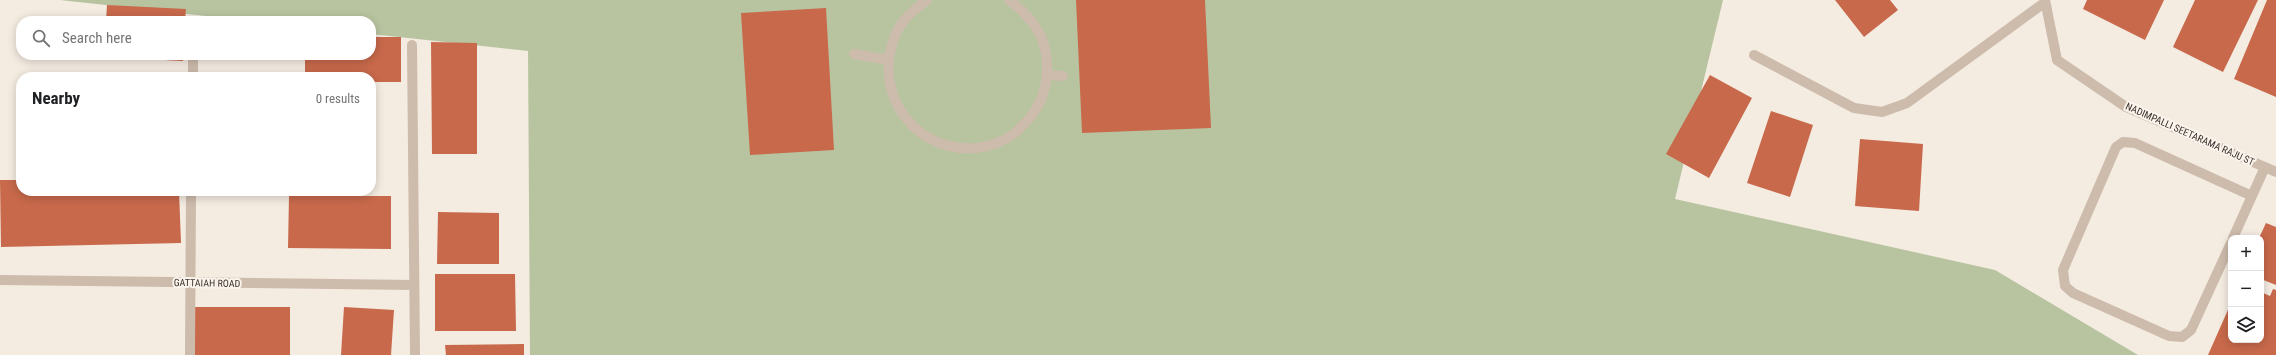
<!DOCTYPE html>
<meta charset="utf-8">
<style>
:root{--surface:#fff;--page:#f2f2f2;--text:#202124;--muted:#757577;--line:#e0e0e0}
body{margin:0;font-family:"Roboto Condensed",sans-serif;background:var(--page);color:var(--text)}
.controls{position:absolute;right:12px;bottom:12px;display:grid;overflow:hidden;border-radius:8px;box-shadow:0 2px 10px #0003}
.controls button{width:36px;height:36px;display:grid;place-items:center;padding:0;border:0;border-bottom:1px solid var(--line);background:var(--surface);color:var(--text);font:20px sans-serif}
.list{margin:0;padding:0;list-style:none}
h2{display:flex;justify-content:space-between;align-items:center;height:52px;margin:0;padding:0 16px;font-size:17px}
h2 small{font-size:13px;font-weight:400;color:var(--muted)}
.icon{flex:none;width:22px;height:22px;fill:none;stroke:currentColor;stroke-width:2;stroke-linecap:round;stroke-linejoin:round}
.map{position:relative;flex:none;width:2276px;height:355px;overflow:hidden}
.search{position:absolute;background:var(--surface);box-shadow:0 2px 10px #0003;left:16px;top:16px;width:360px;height:44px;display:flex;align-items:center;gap:10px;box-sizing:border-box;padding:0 14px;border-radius:16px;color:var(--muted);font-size:15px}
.panel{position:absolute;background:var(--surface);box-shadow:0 2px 10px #0003;left:16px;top:72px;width:360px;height:124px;border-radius:16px}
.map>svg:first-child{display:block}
.green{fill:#b8c4a0}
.building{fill:#c8694b}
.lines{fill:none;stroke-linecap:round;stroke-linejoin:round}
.service{stroke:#cdbbac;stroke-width:10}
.minor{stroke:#cdbbac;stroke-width:10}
.labels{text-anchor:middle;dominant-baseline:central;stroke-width:4;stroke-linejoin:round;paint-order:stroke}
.street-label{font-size:10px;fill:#3b302b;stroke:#fbf5ee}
</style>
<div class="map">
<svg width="2276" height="355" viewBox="0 0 2276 355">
<rect width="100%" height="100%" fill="#f4ebe1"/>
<path class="green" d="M 60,0 L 1723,0 L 1675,199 L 1995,270 L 2138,355 L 530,355 L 528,51 L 371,34 L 371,21 L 252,21 Z"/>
<path class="building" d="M 1076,0 L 1205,0 L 1211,128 L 1082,133 Z
M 1835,0 L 1890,0 L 1898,10 L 1864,37 Z
M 2087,0 L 2164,0 L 2145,40 L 2083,9 Z
M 2195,0 L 2258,0 L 2223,72 L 2173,47 Z
M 2267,0 L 2276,0 L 2276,97 L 2234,79 Z
M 107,5 L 186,9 L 185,21 L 106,21 Z
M 826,8 L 834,150 L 750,155 L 741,13 Z
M 371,37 L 401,37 L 401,82 L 371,82 L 371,77 L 305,77 L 305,55 L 371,55 Z
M 431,42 L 477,43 L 477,154 L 432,154 Z
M 105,55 L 183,55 L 183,61 L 105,57 Z
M 1710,75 L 1752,98 L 1709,178 L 1666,154 Z
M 1771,111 L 1813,125 L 1790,197 L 1747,183 Z
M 1860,139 L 1923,144 L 1919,211 L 1855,206 Z
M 0,180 L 21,180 L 21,191 L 179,191 L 181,243 L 1,247 Z
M 289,196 L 391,196 L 391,249 L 288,248 Z
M 438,212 L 499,213 L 499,264 L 437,264 Z
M 2266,223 L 2276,227 L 2276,285 L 2261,279 L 2259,238 Z
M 435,274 L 515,274 L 516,331 L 435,331 Z
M 2273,289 L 2276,290 L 2276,355 L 2208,355 L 2231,303 L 2231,340 L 2261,340 L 2261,292 L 2270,296 Z
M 193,307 L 290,307 L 290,355 L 193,355 Z
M 344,307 L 394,310 L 391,355 L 341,355 Z
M 524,344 L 524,355 L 446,355 L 445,345 Z"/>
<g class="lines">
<path class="service" d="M 927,0 C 914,10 901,20 895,36 C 872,93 914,153 976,148 C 993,146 1009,140 1021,127 C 1035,114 1044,99 1046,80 C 1051,44 1037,21 1009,0
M 854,54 L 888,60
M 1047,75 L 1063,76"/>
<path class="minor" d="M 2045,0 L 2057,60 L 2126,107 L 2276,172
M 412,45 L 415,355
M 1754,55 L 1854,108 L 1882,112 L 1907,103 L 2044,3
M 193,77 L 193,55
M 2233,238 L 2265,167
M 2231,243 L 2191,330 L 2182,337 L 2169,336 L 2073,293 L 2065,286 L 2063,270 L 2116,147 L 2123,142 L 2135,143 L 2252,196
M 0,280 L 414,285
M 190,355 L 191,191"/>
</g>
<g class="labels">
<g class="street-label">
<text transform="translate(2190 134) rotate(24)">NADIMPALLI SEETARAMA RAJU ST</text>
<text transform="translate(207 283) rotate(1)">GATTAIAH ROAD</text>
</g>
</g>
</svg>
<div class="controls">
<button>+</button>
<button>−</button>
<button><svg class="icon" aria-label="layers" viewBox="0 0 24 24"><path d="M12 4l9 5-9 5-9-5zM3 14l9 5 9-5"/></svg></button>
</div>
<div class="search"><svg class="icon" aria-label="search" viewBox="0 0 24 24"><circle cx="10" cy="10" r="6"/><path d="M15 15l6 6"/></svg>Search here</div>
<section class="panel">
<h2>Nearby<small>0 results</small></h2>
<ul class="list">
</ul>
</section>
</div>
